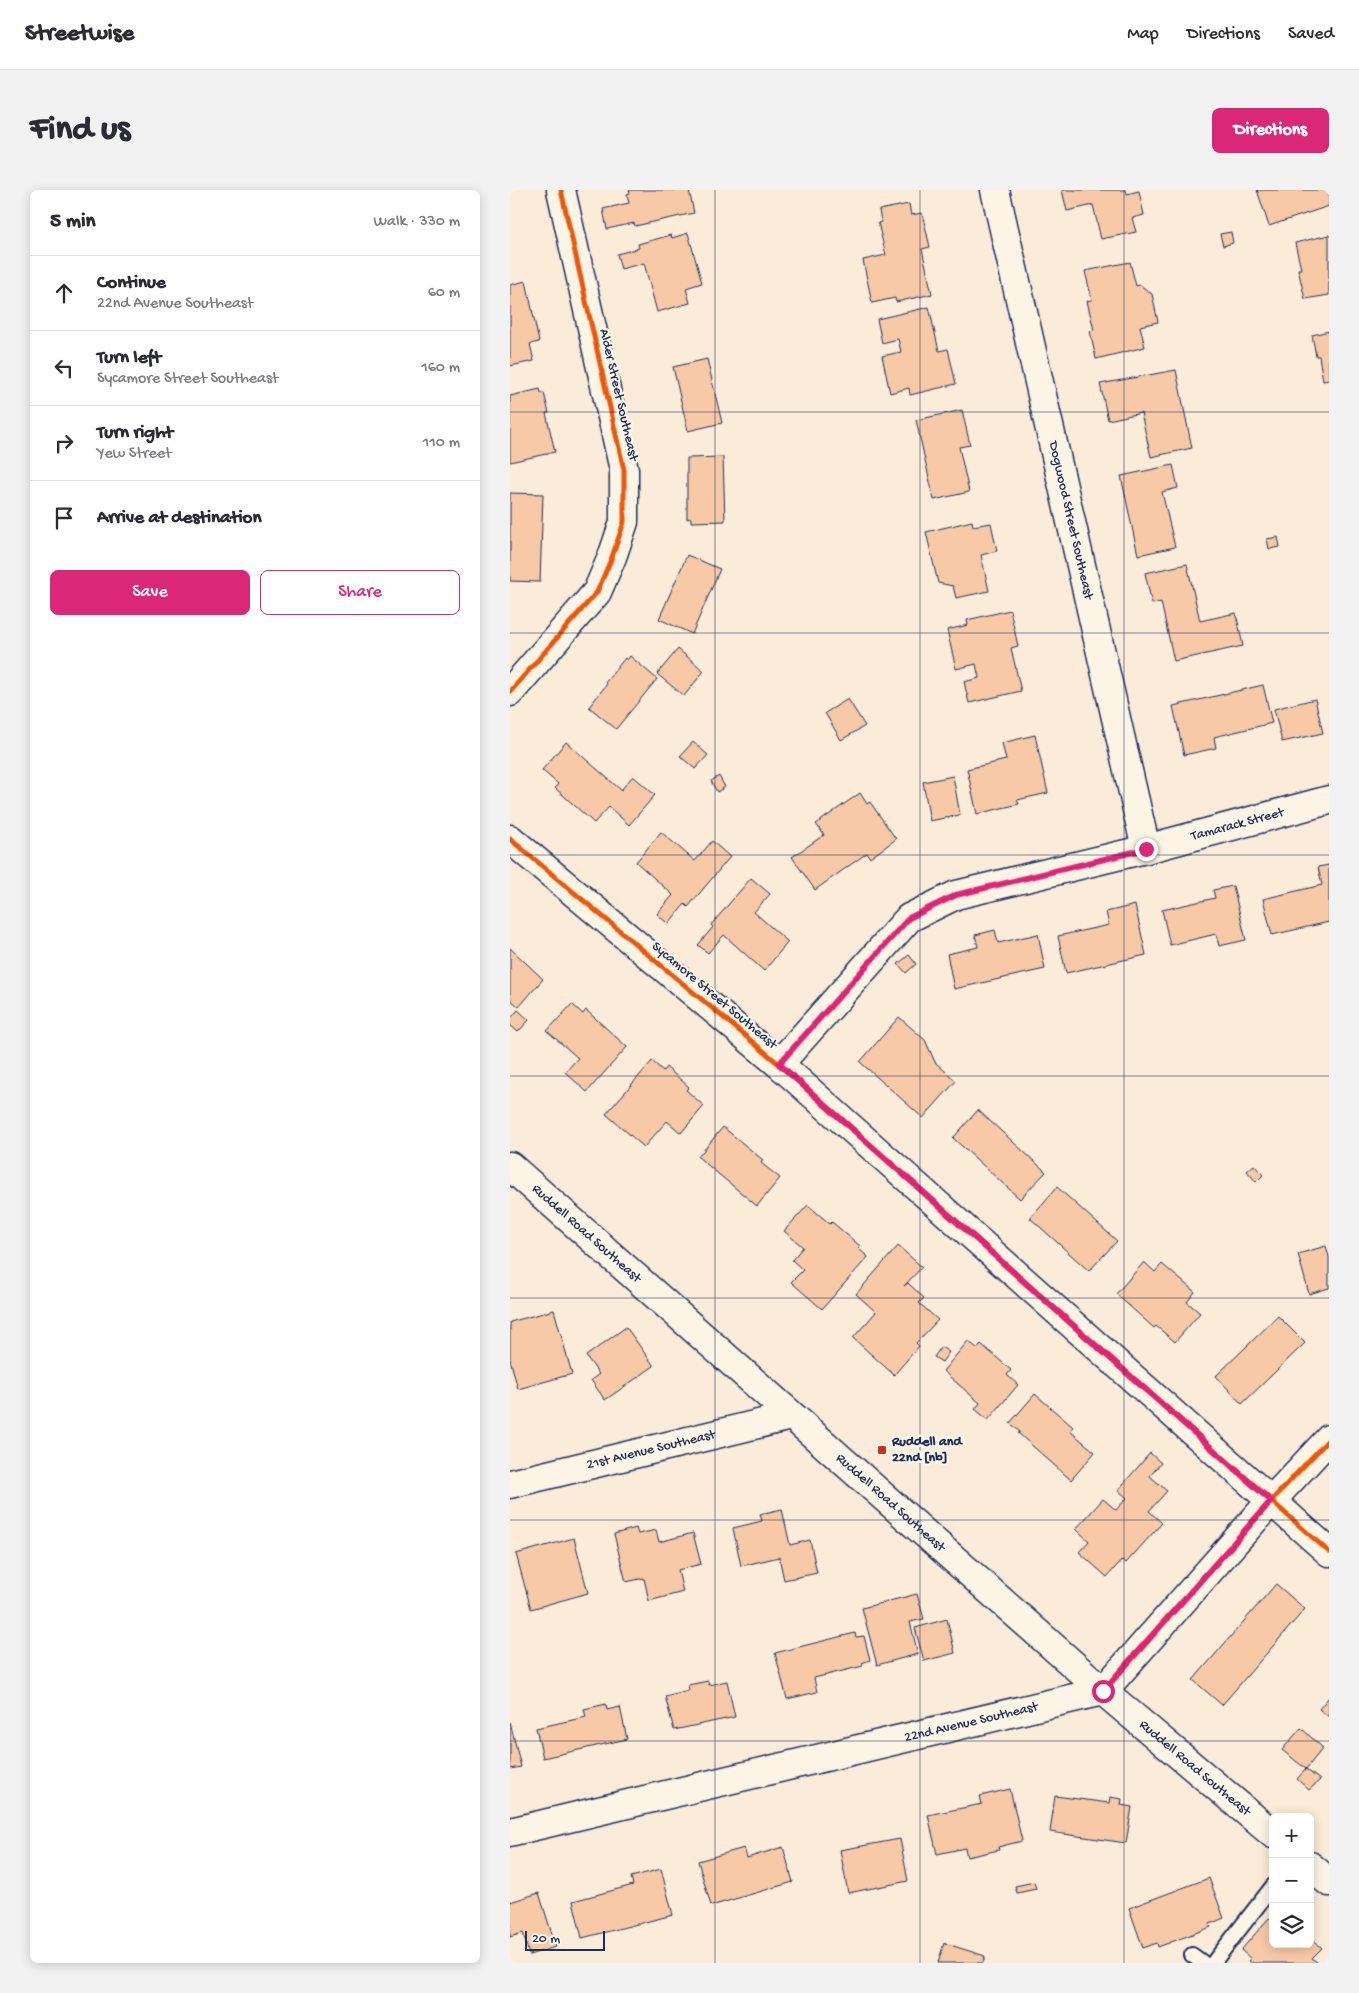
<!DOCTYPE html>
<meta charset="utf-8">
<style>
:root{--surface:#fff;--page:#f2f2f3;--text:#2b2b33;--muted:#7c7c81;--line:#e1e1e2;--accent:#db2777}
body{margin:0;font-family:"Gochi Hand",sans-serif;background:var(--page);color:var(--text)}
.controls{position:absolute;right:15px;bottom:15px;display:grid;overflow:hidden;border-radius:8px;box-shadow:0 2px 12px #0003}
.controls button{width:45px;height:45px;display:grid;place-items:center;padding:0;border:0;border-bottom:1px solid var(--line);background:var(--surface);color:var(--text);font:25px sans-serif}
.scale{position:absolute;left:15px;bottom:12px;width:80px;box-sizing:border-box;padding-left:5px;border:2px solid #1b2f5e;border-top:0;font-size:14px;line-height:18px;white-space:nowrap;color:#1b2f5e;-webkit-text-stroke:4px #fcf5e5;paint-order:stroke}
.stop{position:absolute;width:15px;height:15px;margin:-11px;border:4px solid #db2777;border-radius:50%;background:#fff}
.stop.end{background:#db2777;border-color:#fff;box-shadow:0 1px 5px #0008}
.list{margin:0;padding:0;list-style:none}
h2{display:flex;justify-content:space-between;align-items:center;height:65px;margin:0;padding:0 20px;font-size:21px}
h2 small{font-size:16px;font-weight:400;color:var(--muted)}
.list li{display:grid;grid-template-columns:32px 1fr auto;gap:15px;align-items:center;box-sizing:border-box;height:75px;padding:0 20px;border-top:1px solid var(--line)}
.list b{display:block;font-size:19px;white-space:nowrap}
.list p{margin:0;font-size:16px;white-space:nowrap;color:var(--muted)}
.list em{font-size:16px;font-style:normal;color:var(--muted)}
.actions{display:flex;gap:10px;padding:15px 20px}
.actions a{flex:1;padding:11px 0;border:1px solid var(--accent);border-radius:8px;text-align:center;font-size:18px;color:var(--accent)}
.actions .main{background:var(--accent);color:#fff}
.icon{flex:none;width:28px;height:28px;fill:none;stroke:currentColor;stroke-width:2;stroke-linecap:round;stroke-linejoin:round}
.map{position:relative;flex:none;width:819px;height:1773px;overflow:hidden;border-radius:8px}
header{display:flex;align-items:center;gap:30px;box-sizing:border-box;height:70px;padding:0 25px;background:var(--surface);border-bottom:1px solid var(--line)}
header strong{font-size:24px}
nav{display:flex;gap:28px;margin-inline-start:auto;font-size:18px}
.intro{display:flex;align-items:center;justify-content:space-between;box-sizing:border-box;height:120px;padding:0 30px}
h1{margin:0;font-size:35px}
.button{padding:12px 22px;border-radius:8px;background:var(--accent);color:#fff;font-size:18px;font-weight:700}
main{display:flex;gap:30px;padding:0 30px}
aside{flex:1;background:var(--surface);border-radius:8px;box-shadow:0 2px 12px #0003}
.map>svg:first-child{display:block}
.building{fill:#f8c9a7;stroke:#1b2f5e}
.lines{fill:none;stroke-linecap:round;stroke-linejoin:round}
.service-casing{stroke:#1b2f5e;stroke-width:18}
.minor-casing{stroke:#1b2f5e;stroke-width:31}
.tertiary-casing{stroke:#1b2f5e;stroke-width:31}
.secondary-casing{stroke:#1b2f5e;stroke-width:31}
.service{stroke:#fcf5e5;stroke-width:14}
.minor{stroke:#fcf5e5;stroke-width:28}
.tertiary{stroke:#fcf5e5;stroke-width:28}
.secondary{stroke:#fcf5e5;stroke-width:28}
.cycleway-casing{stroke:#fcf5e5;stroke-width:8}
.cycleway{stroke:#e8590c;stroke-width:5}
.route{stroke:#db2777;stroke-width:6}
.grid{fill:none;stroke:#1b2f5e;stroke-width:1;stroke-opacity:0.55}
.poi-dot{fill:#c8321e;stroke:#fcf5e5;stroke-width:2}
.labels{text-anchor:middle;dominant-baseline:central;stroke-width:4.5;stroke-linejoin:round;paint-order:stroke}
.street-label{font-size:14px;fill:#1b2f5e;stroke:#fcf5e5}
.poi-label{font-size:14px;font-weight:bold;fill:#1b2f5e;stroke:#fcf5e5;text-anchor:start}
</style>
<header>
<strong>Streetwise</strong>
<nav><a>Map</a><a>Directions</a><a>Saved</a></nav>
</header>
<div class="intro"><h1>Find us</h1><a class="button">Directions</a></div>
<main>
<aside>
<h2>5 min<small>Walk · 330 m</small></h2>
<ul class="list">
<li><svg class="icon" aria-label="ahead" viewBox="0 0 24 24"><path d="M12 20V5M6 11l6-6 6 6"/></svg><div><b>Continue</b><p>22nd Avenue Southeast</p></div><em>60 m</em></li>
<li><svg class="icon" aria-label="left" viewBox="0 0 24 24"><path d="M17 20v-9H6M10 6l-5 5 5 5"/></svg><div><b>Turn left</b><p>Sycamore Street Southeast</p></div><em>160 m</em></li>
<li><svg class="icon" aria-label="right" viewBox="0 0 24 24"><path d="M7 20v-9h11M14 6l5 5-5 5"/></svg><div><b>Turn right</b><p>Yew Street</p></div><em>110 m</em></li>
<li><svg class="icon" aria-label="arrive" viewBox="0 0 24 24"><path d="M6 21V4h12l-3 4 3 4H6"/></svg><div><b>Arrive at destination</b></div></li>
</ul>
<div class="actions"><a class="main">Save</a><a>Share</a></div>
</aside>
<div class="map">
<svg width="819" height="1773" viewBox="0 0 819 1773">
<rect width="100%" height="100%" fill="#fbecd9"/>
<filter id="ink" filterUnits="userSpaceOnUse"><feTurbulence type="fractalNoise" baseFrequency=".02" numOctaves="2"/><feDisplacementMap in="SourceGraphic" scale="10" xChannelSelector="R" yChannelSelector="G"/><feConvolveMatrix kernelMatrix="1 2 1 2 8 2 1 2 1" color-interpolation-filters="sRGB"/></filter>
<g filter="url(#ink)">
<path class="building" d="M 119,0 L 179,0 L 184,23 L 125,36 L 124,33 L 97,39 L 93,19 L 119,13 L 117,4 L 120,3 Z
M 552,0 L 616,0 L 617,4 L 629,1 L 634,25 L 622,28 L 626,42 L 591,49 L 583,15 L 557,21 Z
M 747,0 L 819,0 L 819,16 L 759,36 Z
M 399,14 L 401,25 L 412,23 L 420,57 L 412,59 L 422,104 L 386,112 L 385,108 L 362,113 L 353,70 L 376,65 L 368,33 L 371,32 L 369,20 Z
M 721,42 L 723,53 L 713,56 L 710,44 Z
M 178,43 L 192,93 L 176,98 L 180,113 L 147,122 L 134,73 L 111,79 L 107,64 L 129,58 L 128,54 L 161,45 L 162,48 Z
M 819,45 L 819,105 L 795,109 L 788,79 L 791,79 L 785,53 Z
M 620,72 L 626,96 L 630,95 L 642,104 L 648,132 L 630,136 L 635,157 L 586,169 L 580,141 L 584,140 L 577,111 L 582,110 L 575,81 Z
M 16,91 L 29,152 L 20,154 L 24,171 L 0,176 L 0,95 Z
M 419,117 L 429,161 L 438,159 L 446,194 L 400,205 L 399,198 L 380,203 L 372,166 L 391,162 L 388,149 L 372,153 L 367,129 Z
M 819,141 L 819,190 L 813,191 L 809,166 L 806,166 L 802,145 Z
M 197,169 L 212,233 L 178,241 L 163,177 Z
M 666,180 L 682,258 L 641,267 L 631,223 L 598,230 L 590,194 Z
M 30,199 L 31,203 L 34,203 L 39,223 L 36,223 L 45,262 L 0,272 L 0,206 Z
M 452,220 L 460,255 L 449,257 L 459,302 L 424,310 L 406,230 Z
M 213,267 L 215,331 L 181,332 L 181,328 L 177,329 L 177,268 Z
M 663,275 L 668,298 L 652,302 L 665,357 L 628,365 L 611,286 Z
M 0,303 L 33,304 L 30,392 L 0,391 Z
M 462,331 L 463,336 L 481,333 L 487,361 L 471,365 L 479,401 L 446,408 L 443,396 L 428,393 L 416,342 Z
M 768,347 L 770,357 L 759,359 L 757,349 Z
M 177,365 L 210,379 L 182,444 L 149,429 Z
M 677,374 L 690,431 L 726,423 L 733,456 L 664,471 L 651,412 L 642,414 L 635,383 Z
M 500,420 L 508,456 L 501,458 L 511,501 L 459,513 L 454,492 L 469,488 L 466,474 L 446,479 L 437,440 L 458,435 L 457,430 Z
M 168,459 L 194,481 L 174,506 L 147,484 Z
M 120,466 L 147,489 L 106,539 L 79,517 L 97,494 L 95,493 L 115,468 L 117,470 Z
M 753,495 L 762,533 L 704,547 L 706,558 L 674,565 L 663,516 Z
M 338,509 L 355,536 L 331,550 L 315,523 Z
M 805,509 L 813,543 L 772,552 L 764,519 Z
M 525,545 L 538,603 L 507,610 L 509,614 L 467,624 L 457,579 L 496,570 L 492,553 Z
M 56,552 L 111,600 L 123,586 L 145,605 L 119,635 L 99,617 L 84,633 L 45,598 L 48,594 L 32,580 Z
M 183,552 L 198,565 L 185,579 L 170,566 Z
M 209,586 L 215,597 L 207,602 L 201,591 Z
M 443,586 L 450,625 L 420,631 L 413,592 Z
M 350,603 L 357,614 L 360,612 L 386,649 L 360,668 L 357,663 L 305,700 L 282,667 L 314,645 L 306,634 Z
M 151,642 L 185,671 L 202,651 L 220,667 L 178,717 L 175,714 L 158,734 L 147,724 L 163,705 L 126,672 Z
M 819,675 L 819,732 L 762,745 L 753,709 L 812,695 L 808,677 Z
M 241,688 L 260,704 L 244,722 L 278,752 L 254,781 L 214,745 L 198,763 L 188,755 L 203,737 L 201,735 Z
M 723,696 L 736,750 L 709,756 L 706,744 L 660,755 L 652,720 L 705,708 L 703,700 Z
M 625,715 L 636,765 L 556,783 L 548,746 L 599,735 L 596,722 Z
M 485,740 L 488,753 L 528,744 L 535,779 L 444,799 L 437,764 L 468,757 L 465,745 Z
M 0,758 L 33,789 L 9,817 L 0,809 Z
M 399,765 L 406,774 L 396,783 L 388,774 Z
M 62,814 L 73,824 L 76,820 L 117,857 L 77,902 L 55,882 L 68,868 L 37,841 Z
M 8,820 L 19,830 L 8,842 L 0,835 L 0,829 Z
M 389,827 L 415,850 L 425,872 L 446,891 L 413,928 L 350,872 Z
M 142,871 L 153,881 L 156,877 L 179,897 L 176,900 L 194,916 L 171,943 L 157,931 L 134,957 L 96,924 Z
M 468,920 L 536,982 L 510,1009 L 443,948 Z
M 213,937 L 253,970 L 251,973 L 270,988 L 247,1016 L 188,967 Z
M 744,975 L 753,985 L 746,992 L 737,981 Z
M 547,997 L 607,1051 L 579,1081 L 520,1028 Z
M 298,1015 L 320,1034 L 322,1032 L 350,1056 L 348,1058 L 358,1067 L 312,1119 L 281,1092 L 293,1080 L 282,1070 L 293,1057 L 274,1041 Z
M 388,1056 L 412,1077 L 394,1096 L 398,1093 L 414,1108 L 409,1113 L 428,1130 L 406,1153 L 409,1156 L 384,1185 L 343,1148 L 366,1122 L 346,1104 Z
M 816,1056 L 819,1067 L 819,1098 L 799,1104 L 788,1064 Z
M 634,1072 L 645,1082 L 652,1074 L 685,1102 L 677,1112 L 690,1123 L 665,1152 L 646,1136 L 644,1138 L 606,1104 Z
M 44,1120 L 62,1184 L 8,1199 L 0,1169 L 0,1132 Z
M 768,1126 L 795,1153 L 732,1214 L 706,1186 Z
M 116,1137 L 144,1176 L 95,1210 L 81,1190 L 89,1184 L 76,1166 Z
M 458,1151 L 467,1158 L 471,1154 L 501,1180 L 497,1185 L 508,1195 L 478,1230 L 465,1219 L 470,1213 L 433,1181 Z
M 431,1157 L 439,1162 L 432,1172 L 424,1167 Z
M 525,1204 L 563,1237 L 560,1241 L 585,1262 L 561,1290 L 508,1243 L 510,1242 L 500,1233 Z
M 640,1263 L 651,1273 L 640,1286 L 657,1301 L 639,1321 L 652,1333 L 616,1373 L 612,1370 L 597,1387 L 569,1362 L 579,1351 L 566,1339 L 593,1309 L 606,1320 L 617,1308 L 608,1300 Z
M 272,1319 L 280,1355 L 300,1350 L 307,1383 L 274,1390 L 269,1367 L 231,1376 L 223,1338 L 252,1331 L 250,1324 Z
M 126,1338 L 128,1344 L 146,1340 L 149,1352 L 183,1343 L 191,1374 L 168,1380 L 173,1402 L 139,1411 L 134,1388 L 116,1392 L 104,1344 Z
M 64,1348 L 78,1403 L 21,1419 L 6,1364 Z
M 766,1394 L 795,1419 L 712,1515 L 683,1490 Z
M 407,1404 L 414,1429 L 400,1432 L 408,1464 L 367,1475 L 352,1418 Z
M 437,1429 L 445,1463 L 414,1471 L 405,1438 Z
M 345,1443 L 346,1447 L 354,1446 L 360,1470 L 352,1473 L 353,1476 L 304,1488 L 307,1502 L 277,1509 L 265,1463 Z
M 198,1491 L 199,1495 L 217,1491 L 225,1527 L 164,1540 L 155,1506 L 179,1500 L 178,1495 Z
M 819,1507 L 819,1527 L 809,1519 Z
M 96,1514 L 97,1520 L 110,1517 L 117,1549 L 33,1568 L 26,1538 L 76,1527 L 74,1519 Z
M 0,1532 L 11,1577 L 0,1579 Z
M 791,1538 L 813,1558 L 796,1579 L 772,1560 Z
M 796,1579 L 810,1590 L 799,1600 L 787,1589 Z
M 500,1599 L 512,1651 L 488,1657 L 489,1660 L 457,1667 L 455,1658 L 427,1664 L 418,1625 L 472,1614 L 470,1606 Z
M 545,1606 L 599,1613 L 600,1607 L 612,1609 L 611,1615 L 622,1617 L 616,1653 L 540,1642 Z
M 390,1649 L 398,1691 L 338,1703 L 330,1660 Z
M 273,1657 L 283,1692 L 201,1716 L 188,1671 L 234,1658 L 237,1668 Z
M 151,1679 L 163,1725 L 72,1748 L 63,1711 L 123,1695 L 121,1687 Z
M 699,1688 L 714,1728 L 700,1734 L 701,1737 L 648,1757 L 647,1753 L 633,1758 L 619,1718 Z
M 524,1692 L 526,1699 L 507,1703 L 505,1696 Z
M 29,1703 L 46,1757 L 19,1765 L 13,1743 L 0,1747 L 0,1712 Z
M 759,1728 L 763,1731 L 763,1754 L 800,1754 L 800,1748 L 812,1758 L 802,1768 L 808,1773 L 740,1773 L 738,1771 L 741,1769 L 731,1760 Z
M 434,1753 L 475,1766 L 473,1773 L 428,1773 Z"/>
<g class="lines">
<g class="service-casing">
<path id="service" d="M 682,1765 L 693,1773
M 703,1773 L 763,1696"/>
</g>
<g class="minor-casing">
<g id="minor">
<path id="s1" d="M 485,0 L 636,659"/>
<path d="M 0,502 L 87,402 L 102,367 L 114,332 L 114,280 L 51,0"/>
<path d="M 0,649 L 269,874 L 819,1362"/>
<path id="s2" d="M 269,874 L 399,728 L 446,705 L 636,659 L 819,610"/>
<path id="s3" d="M 0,1294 L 281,1226"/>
</g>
</g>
<g class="tertiary-casing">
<g id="tertiary">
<path id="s4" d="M 0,1642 L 593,1501 L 761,1311 L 819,1249"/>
</g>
</g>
<g class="secondary-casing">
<g id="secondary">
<path id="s5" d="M 0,976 L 593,1501 L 763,1644"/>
<path d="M 800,1676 L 819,1692"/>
</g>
</g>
<use href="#service" class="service"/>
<use href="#minor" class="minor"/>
<use href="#tertiary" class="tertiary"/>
<use href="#secondary" class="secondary"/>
<g class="cycleway-casing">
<path id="cycleway" d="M 0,502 L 87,402 L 102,367 L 114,332 L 114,280 L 51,0
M 0,649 L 269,874 L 819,1362
M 593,1501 L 761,1311 L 819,1249"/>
</g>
<use href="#cycleway" class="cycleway"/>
</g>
</g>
<g class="lines" filter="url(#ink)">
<path class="route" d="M 593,1501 L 761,1311 L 269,874 L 399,728 L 446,705 L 636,659"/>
</g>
<path class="grid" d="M 205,0 L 205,1773M 410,0 L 410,1773M 614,0 L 614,1773M 0,222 L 819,222M 0,443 L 819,443M 0,665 L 819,665M 0,886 L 819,886M 0,1108 L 819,1108M 0,1330 L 819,1330M 0,1551 L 819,1551"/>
<rect class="poi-dot" x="367" y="1255" width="10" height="10" rx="2.5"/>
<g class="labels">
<g class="street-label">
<text transform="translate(108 205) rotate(77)">Alder Street Southeast</text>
<text stroke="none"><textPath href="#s1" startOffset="339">Dogwood Street Southeast</textPath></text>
<text stroke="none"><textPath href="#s2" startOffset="538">Tamarack Street</textPath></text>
<text transform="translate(204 806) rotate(40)">Sycamore Street Southeast</text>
<text stroke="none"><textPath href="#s5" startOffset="102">Ruddell Road Southeast</textPath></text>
<text stroke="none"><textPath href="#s3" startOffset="145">21st Avenue Southeast</textPath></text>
<text stroke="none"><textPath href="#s5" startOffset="508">Ruddell Road Southeast</textPath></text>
<text stroke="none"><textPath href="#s4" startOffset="474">22nd Avenue Southeast</textPath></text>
<text stroke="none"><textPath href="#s5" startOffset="912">Ruddell Road Southeast</textPath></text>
</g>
<g class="poi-label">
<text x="382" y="1252">Ruddell and<tspan x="382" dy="16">22nd [nb]</tspan></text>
</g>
</g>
</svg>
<div class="controls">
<button>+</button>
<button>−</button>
<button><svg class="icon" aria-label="layers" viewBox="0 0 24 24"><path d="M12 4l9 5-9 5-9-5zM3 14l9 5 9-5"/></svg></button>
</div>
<div class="scale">20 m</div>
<div class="stop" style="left:593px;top:1501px"></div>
<div class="stop end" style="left:636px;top:659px"></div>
</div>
</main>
